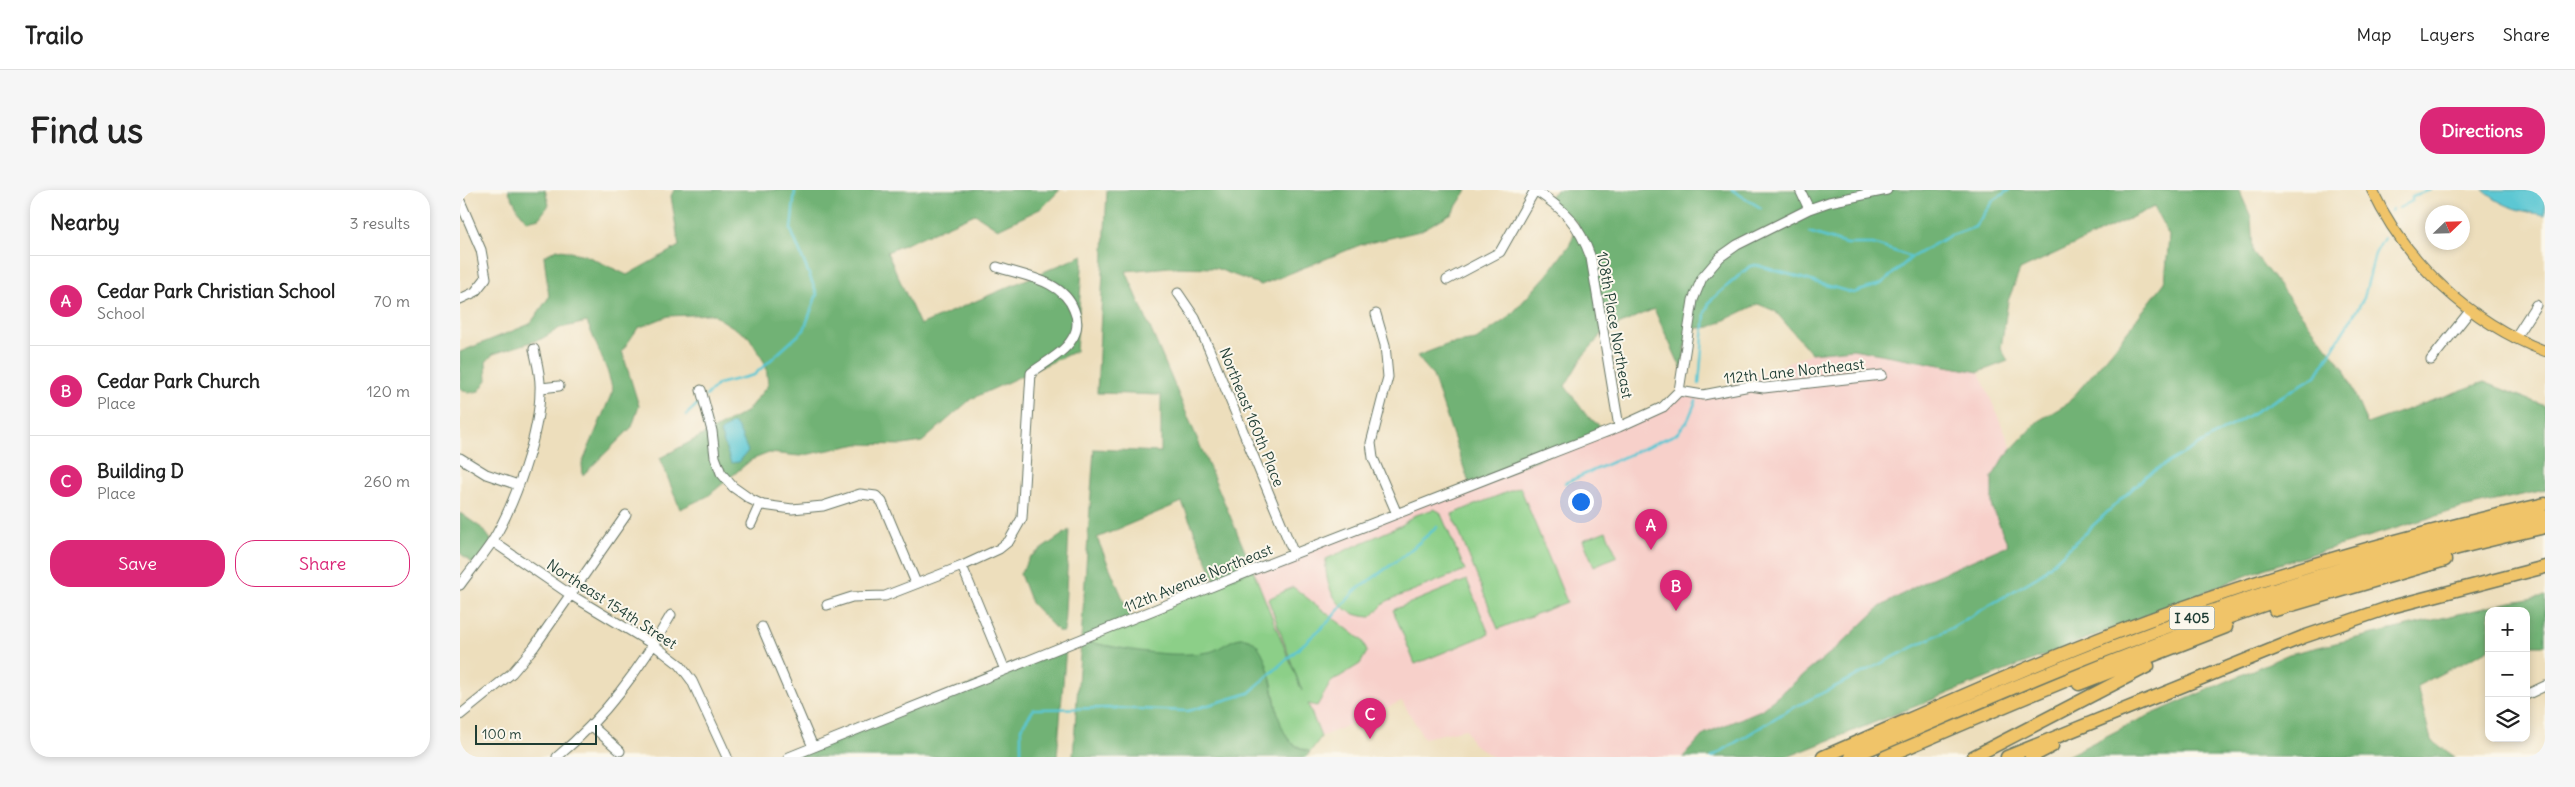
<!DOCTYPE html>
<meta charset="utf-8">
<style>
:root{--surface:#fff;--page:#f6f6f6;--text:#222;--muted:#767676;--line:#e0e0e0;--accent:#db2777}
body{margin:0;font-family:Delius,sans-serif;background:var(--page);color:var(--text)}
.controls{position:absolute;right:15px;bottom:15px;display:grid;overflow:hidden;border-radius:10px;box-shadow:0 2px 8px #0003}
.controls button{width:45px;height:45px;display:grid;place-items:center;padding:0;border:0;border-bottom:1px solid var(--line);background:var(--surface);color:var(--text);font:25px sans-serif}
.compass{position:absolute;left:1965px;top:15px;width:45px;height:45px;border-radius:50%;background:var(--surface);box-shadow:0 2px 8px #0003;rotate:67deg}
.scale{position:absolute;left:15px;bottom:12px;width:122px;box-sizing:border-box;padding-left:5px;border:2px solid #1f3d34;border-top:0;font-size:14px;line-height:18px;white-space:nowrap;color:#1f3d34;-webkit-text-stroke:4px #fbf7ec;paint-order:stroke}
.you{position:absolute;left:1120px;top:311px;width:18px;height:18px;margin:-12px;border:4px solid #fff;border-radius:50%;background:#1a73e8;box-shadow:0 0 0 8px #1a73e833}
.badge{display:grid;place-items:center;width:32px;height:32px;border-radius:50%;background:var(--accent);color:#fff;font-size:16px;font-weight:700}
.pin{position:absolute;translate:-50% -41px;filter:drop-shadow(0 1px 2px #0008)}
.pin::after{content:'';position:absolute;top:26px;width:18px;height:15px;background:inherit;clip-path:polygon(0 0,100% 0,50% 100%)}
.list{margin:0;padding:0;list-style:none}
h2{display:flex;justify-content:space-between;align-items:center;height:65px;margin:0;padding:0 20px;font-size:21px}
h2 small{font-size:16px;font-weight:400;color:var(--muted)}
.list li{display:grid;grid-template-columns:32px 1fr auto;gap:15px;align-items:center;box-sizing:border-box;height:90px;padding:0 20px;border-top:1px solid var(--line)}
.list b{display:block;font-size:19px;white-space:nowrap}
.list p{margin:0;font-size:16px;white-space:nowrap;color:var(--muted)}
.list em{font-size:16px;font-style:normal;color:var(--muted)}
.actions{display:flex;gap:10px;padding:15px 20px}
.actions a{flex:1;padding:11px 0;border:1px solid var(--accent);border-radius:20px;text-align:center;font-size:18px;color:var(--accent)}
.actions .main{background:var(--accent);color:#fff}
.icon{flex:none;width:28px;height:28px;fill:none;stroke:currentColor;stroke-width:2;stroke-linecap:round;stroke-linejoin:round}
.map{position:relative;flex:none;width:2085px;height:567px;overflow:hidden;border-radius:20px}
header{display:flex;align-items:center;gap:30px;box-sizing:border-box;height:70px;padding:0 25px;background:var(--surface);border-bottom:1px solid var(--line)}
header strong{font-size:24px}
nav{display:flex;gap:28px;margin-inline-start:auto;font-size:18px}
.intro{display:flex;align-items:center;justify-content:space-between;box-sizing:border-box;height:120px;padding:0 30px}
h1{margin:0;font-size:35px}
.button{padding:12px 22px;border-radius:20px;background:var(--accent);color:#fff;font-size:18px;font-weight:700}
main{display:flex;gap:30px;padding:0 30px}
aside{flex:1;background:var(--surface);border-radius:20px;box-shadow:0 2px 8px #0003}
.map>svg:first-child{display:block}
.built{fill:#f7d0ca}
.green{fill:#8ccf88;stroke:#56865e}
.forest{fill:#71b274;stroke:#487854}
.water{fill:#5bc7d3;stroke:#3d8284}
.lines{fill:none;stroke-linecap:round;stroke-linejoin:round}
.stream{stroke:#5bc7d3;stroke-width:2.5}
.minor-casing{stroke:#677564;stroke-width:11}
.major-casing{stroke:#677564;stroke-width:12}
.highway-casing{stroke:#677564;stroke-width:15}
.minor{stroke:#fff;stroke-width:9}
.major{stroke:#f0c469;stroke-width:10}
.highway{stroke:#f0c469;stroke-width:12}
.labels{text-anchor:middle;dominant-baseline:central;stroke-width:4;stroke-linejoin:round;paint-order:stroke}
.shield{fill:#fbf7ec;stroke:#61756b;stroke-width:1}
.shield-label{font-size:14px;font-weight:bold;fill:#1f3d34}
.street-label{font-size:15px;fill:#1f3d34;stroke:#fbf7ec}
</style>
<header>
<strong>Trailo</strong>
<nav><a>Map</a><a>Layers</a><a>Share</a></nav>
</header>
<div class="intro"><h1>Find us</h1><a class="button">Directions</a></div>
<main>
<aside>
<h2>Nearby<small>3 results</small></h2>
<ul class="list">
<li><span class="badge">A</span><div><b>Cedar Park Christian School</b><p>School</p></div><em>70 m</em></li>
<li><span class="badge">B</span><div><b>Cedar Park Church</b><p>Place</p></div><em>120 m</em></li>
<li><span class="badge">C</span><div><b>Building D</b><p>Place</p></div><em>260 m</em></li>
</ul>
<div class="actions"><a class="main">Save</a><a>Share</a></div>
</aside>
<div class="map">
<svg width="2085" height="567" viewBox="0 0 2085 567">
<rect width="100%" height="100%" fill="#fbf7ec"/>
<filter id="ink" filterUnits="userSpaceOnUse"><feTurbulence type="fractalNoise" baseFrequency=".02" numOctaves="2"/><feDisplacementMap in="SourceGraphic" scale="10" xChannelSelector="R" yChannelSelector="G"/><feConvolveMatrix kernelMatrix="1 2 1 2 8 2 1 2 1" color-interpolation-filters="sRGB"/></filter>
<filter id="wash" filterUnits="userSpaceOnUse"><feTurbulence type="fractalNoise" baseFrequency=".0096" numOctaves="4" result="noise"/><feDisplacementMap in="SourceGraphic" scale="20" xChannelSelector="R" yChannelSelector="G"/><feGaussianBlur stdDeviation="1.12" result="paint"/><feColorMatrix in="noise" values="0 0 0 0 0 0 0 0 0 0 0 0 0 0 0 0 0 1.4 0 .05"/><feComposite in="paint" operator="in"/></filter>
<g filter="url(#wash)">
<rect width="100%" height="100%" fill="#eddebc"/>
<path class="built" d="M 1393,159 L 1519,182 L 1552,259 L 1532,287 L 1532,318 L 1548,355 L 1469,389 L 1420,417 L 1381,454 L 1301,520 L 1244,544 L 1223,567 L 1033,567 L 1012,553 L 1006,539 L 964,548 L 942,511 L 861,547 L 793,380 L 1189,225 L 1219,201 L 1256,203 L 1351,163 Z"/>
<path class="green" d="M 1060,297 L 1107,412 L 1038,439 L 992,324 Z
M 974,319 L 980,322 L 1005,380 L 927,411 L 911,427 C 878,426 864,399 866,369 L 942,335 L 953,326 Z
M 1146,341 L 1157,366 L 1134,376 L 1123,350 Z
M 793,380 L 842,501 L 808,409 L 833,397 L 903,451 L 907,462 L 900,474 L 871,492 L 857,516 L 848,514 L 861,547 L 850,562 L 831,553 L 820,537 L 812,493 L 801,463 L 779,448 C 770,452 761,459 751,462 C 713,472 658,457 620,451 Z
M 1007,390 L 1029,444 L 955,474 L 933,420 Z"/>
<path class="forest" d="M 48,0 L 85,0 L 89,15 L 79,28 L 67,31 L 59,21 Z
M 214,0 L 600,0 L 582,18 L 538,39 L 515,24 L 427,62 L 460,135 L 623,65 L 616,161 L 511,209 L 462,252 L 443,255 L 398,254 L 340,266 L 309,263 L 291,270 L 248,306 L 220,319 L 200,268 L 286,222 L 308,195 L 306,175 L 289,147 L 252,124 L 208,126 L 178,138 L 162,161 L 179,216 L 172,237 L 123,285 L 122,274 L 153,200 L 147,180 L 127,132 L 100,138 L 81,149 L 33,164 L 26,172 L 27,190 L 19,201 L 9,203 L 0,198 L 0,162 L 70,134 L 89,107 L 84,66 L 97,59 L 125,65 L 167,85 L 219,56 L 211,6 Z
M 647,0 L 1007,0 L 992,23 L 960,41 L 900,55 L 801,95 L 755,78 L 710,77 L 666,81 L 793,380 L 757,395 L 722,312 L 637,348 L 672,430 L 621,451 C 663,458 706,469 749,462 C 763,459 776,442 791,450 C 816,465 810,528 830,551 C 834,556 843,559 850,562 L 846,567 L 613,567 L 634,259 L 701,262 L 701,205 L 637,203 Z
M 1097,0 L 1779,0 L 1791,27 L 1793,62 L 1884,179 L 1907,234 L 2024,192 L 2085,216 L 2085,300 L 2002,318 L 1803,379 L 1327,567 L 1223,567 L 1244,544 L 1301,520 L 1381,454 L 1420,417 L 1469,389 L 1548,355 L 1532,318 L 1532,287 L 1546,265 L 1578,231 L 1607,214 L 1652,161 L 1705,92 L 1709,46 L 1694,17 L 1560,80 L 1548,111 L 1541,158 L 1548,171 L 1519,182 L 1393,159 L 1351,163 L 1315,121 L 1298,114 L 1250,137 L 1228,139 L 1222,180 L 1194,119 L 1145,141 L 1123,166 L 1105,196 L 1127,226 L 1148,242 L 1010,296 L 973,186 L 957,166 L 989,154 L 1016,150 L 1049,127 L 1087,85 L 1110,54 L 1118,33 L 1085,10 Z
M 0,323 L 23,339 L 32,351 L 14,375 L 0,363 Z
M 609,340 L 604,442 L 599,442 L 571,413 L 560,384 L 570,367 Z
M 2085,406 L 2085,455 L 2066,455 L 2066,421 L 2029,421 L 2029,459 L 1957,496 L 1971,550 L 1995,567 L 1605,567 L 1672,533 L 1829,464 L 2041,414 Z
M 606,457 L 597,567 L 329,567 Z"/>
<path class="water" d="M 2023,0 L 2085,0 L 2085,25 C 2061,21 2042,17 2023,0 Z
M 273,233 L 278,238 L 288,261 L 279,272 L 271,273 L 260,242 Z"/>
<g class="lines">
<path class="stream" d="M 1272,0 L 1301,18
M 1939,18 L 1952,11 L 1952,6 L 1970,0
M 1931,21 L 1932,19
M 1349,42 L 1386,54 L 1413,54 L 1452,67
M 1239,194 L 1245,123 L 1250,111 L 1290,76 L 1296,75 L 1393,103 L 1421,94 L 1452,67 L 1489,46 L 1515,37 L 1533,11 L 1549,0
M 246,206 L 258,194 L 294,185 L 344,140 L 357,104 L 331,40 L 335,0
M 226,225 L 242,210
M 1105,293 L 1216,244 L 1227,232 L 1236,211
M 561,567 L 561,538 L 574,519 L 654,518 L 728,521 L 789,503 L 868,432 L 895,401 L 942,367 L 977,337
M 1252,567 L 1325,522 L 1491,438 L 1579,386 L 1687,285 L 1856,186 L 1904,108 L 1915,64 L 1924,48"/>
</g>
</g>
<g filter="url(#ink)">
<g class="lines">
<g class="minor-casing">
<path id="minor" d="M 1075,0 C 1105,20 1119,34 1131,68 L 1159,237
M 1340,0 L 1349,19
M 0,11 L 21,60 L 26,88 L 15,102 L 0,109
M 987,90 L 1040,62 L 1075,0
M 718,103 L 735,128 L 749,159 L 834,364
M 916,124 L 925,155 L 928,187 L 911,253 L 913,268 L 937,324
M 2055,148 L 2076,115
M 1971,170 L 2010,121
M 81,198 L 99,196
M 241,200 L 252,241 L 255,267 L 261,283 L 273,297 L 290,309 L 303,315 L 332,319 L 363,316 L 400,304 L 416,306 L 422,312 L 456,393
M 1219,201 L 1243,205 L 1290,196 L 1304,198 L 1422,185
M 0,268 L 26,284 L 58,295
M 291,334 L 300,314
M 32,351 L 111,405 L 194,455 L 220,475 L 232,491 L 267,567
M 502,376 L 545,480
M 0,395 C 10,381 22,367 32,352 C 55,314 80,244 80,200 C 81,186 77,173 74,159
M 367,415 L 392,407 L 425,406 L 502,376 L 539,359 L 549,351 L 562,328 L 571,183 C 584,173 604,163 612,149 C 618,140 618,129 614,120 C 603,90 564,86 537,77
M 302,437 L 353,557
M 2066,505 L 2085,496
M 0,525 L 52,483 L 74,457 L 166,325
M 132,536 L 160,561
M 97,567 C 145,527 180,479 211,425
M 329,567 L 793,380 L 1159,237 L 1203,217 L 1219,201 L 1233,110 L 1242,88 L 1260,67 L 1277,55 L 1349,19 L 1369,12 L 1427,0"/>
</g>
<g class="major-casing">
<path id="major" d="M 1912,0 C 1946,73 2011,133 2085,161"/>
</g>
<g class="highway-casing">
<path id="highway" d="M 1815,420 L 1985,370
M 1619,494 L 1766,437
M 1363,567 C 1481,516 1598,462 1719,419 C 1838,376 1961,342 2085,314
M 1391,567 C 1477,531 1562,492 1649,459 C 1790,404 1936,358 2085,326
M 1425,567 C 1549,514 1673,460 1801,416 C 1894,384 1989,359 2085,337
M 1513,567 L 1688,476
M 1547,567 L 1843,447 L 1931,417 L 2085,377
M 1571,567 L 1592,556"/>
</g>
<use href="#minor" class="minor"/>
<use href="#major" class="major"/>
<use href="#highway" class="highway"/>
</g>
</g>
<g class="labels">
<rect class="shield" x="1709.5" y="416.5" width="45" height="23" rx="4"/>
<g class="shield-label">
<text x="1732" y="428">I 405</text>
</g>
<g class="street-label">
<text transform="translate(1155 135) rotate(80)">108th Place Northeast</text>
<text transform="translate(1334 181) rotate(-6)">112th Lane Northeast</text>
<text transform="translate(792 227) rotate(68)">Northeast 160th Place</text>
<text transform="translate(738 388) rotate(-22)">112th Avenue Northeast</text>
<text transform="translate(152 414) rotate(33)">Northeast 154th Street</text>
</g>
</g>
</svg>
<div class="controls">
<button>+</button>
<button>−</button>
<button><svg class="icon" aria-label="layers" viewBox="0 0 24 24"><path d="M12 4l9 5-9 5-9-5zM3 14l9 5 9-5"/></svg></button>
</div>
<svg class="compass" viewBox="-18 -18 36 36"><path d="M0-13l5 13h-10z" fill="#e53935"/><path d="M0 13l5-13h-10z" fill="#767676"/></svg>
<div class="scale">100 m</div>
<div class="you"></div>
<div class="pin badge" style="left:1191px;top:360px">A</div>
<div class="pin badge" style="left:1216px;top:421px">B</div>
<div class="pin badge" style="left:910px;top:549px">C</div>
</div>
</main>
